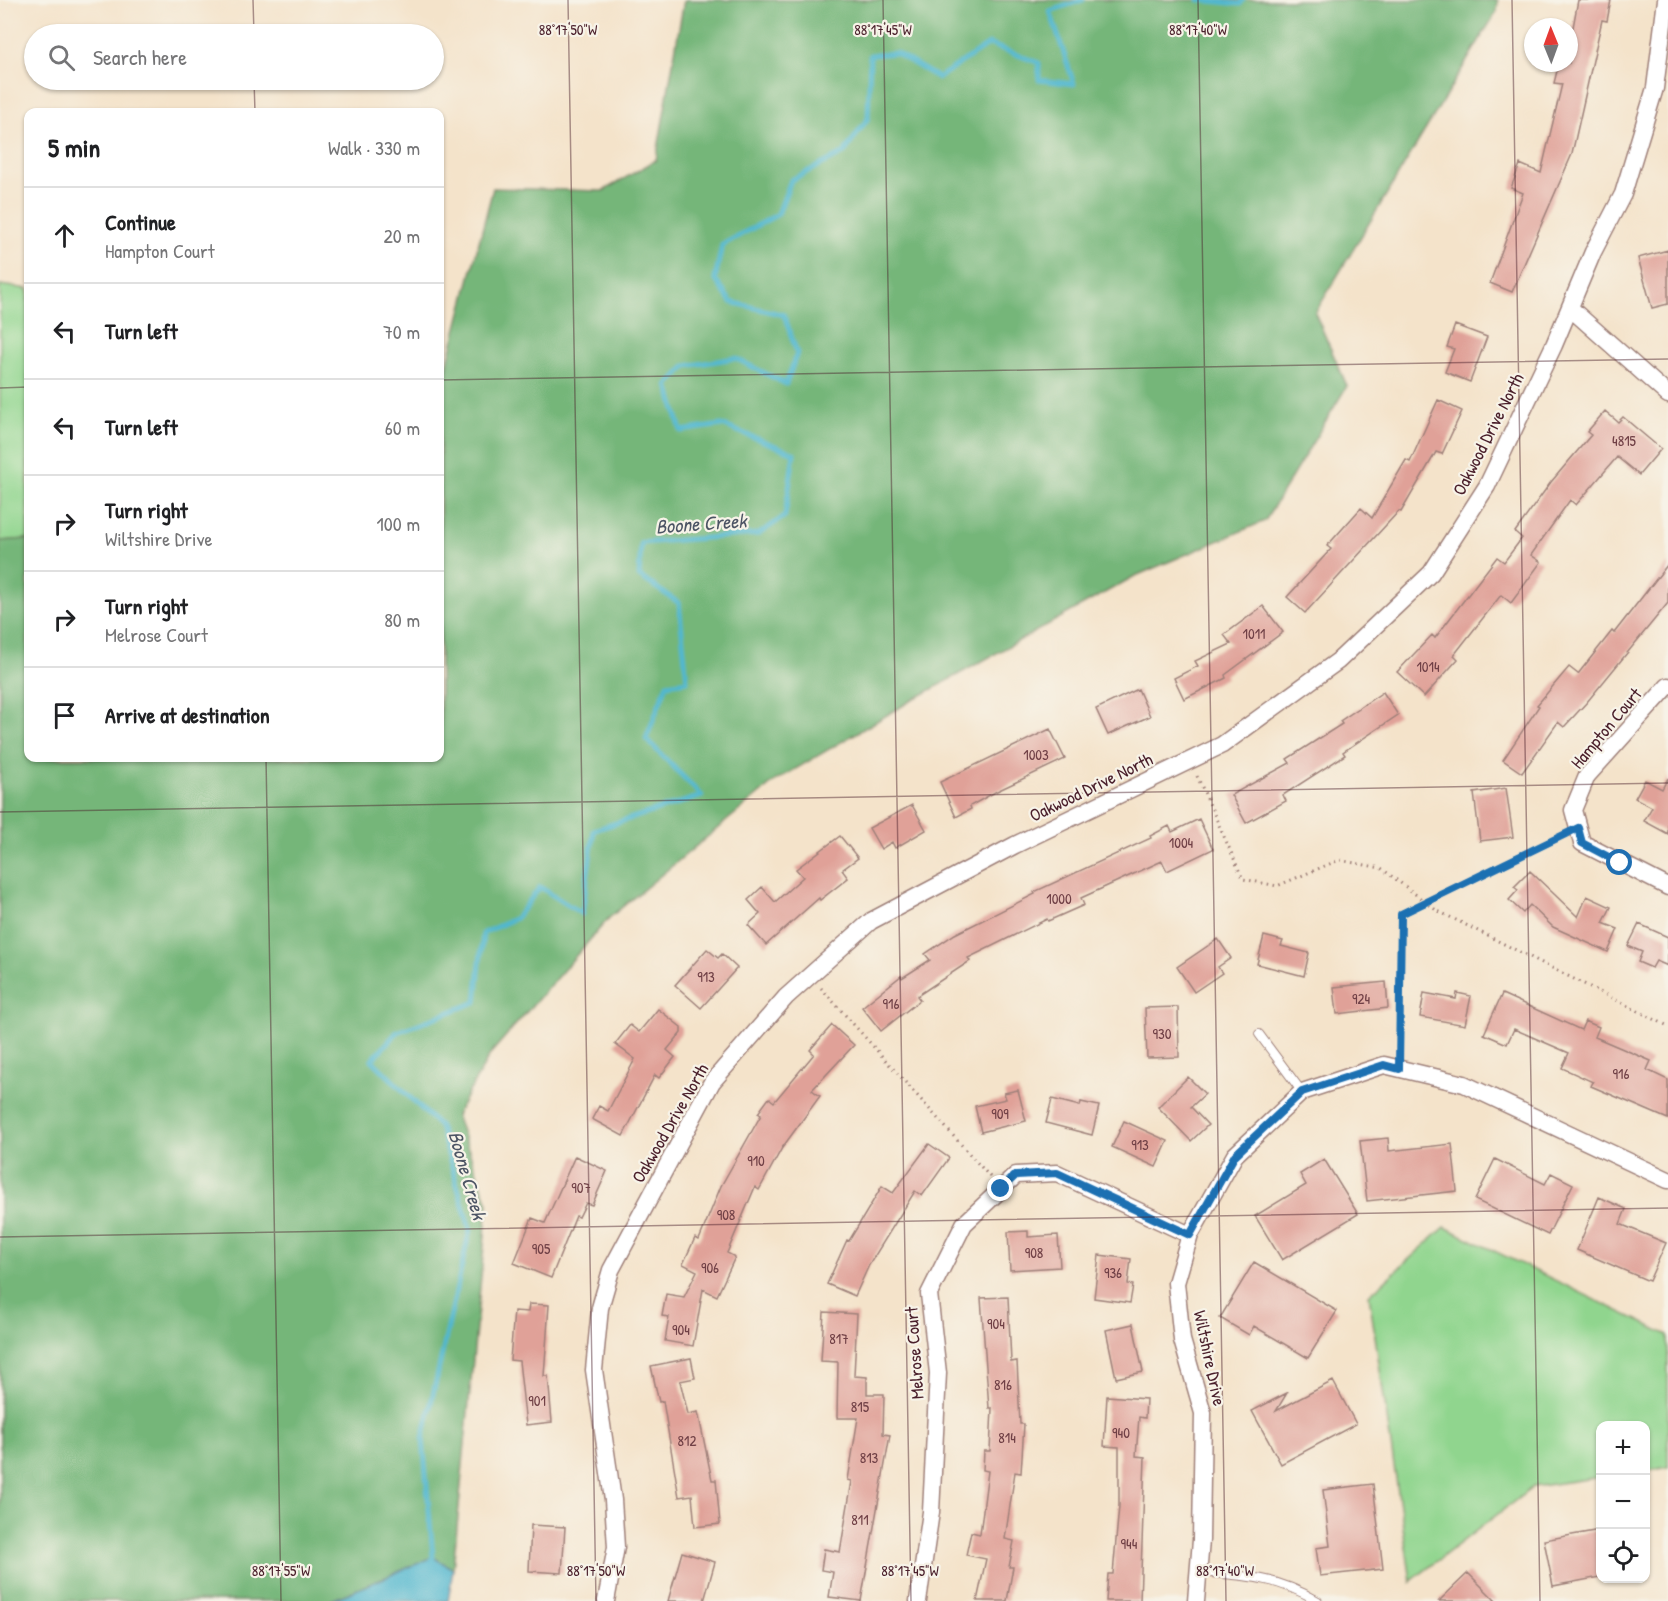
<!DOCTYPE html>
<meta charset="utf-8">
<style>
:root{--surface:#fff;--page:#f2f2f2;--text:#202124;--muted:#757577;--line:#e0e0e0}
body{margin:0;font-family:"Patrick Hand",sans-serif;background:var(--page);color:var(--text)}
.controls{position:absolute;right:18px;bottom:18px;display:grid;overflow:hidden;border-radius:12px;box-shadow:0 2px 4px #0004}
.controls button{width:54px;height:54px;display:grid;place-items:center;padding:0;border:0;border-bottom:2px solid var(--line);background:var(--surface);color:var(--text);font:30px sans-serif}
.compass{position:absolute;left:1524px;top:18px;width:54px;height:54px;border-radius:50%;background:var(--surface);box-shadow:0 2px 4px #0004;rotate:359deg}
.stop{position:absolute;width:18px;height:18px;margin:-14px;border:4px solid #1f6fb2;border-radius:50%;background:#fff}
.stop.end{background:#1f6fb2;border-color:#fff;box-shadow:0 2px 6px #0008}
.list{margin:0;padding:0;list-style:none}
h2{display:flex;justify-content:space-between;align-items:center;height:78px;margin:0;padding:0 24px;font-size:26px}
h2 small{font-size:20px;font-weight:400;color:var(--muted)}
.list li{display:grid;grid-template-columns:39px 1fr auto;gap:18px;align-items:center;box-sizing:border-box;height:96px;padding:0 24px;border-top:2px solid var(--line)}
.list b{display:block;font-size:22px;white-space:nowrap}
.list p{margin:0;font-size:20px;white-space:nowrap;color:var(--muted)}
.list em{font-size:20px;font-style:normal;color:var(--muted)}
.icon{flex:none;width:33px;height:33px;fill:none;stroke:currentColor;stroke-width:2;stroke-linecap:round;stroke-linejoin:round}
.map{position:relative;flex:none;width:1668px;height:1601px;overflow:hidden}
.search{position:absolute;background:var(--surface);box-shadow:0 2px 4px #0004;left:24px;top:24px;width:420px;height:66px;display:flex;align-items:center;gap:15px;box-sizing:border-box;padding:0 21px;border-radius:33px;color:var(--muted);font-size:22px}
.panel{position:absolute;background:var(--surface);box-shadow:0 2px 4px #0004;left:24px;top:108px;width:420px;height:654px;border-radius:12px}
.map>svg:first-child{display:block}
.green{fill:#90d58e;stroke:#6d7a5c;stroke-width:1.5}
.forest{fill:#74b679;stroke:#5f6a52;stroke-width:1.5}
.water{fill:#51b7cf;stroke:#4e6b7d;stroke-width:1.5}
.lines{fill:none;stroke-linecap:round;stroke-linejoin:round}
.stream{stroke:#51b7cf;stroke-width:5}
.building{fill:#e0a198}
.lane-casing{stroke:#9f817a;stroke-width:10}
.street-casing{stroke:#9f817a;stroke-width:19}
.path{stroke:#9f817a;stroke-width:3;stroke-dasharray:1.5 4.5;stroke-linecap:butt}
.lane{stroke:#fff;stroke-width:8}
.street{stroke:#fff;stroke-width:16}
.route{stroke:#1f6fb2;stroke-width:8}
.ticks{fill:none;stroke:#4a1f2b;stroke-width:1.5;stroke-opacity:0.45}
.labels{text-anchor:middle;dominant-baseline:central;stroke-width:4.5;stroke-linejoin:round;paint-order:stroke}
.number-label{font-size:15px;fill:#704046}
.street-label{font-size:18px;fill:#4a1f2b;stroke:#f7f3e8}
.water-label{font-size:20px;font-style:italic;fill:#4c5464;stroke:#f7f3e8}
.ticks-label{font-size:15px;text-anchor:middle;fill:#4a1f2b;stroke:#f7f3e8;stroke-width:4.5;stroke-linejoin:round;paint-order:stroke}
</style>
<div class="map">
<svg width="1668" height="1601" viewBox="0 0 1668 1601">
<rect width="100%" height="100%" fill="#f7f3e8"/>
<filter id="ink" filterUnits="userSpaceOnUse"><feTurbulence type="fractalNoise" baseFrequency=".0167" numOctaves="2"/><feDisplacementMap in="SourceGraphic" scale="12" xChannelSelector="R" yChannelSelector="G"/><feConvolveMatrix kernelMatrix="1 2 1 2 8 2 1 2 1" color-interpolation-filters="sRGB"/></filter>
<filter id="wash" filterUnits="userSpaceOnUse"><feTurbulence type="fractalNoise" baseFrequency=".008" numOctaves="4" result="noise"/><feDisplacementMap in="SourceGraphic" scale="24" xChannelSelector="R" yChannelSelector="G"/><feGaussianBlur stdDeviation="1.35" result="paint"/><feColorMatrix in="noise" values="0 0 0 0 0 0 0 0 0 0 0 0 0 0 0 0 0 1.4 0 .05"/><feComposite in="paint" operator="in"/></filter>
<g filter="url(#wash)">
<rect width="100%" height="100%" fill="#f4e3ca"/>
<path class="green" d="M 0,285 L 28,289 L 28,539 L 0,541 Z
M 1445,1227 L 1668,1335 L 1668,1467 L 1646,1471 L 1646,1426 L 1600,1426 L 1600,1477 L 1533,1487 L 1411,1581 L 1369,1295 Z"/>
<path class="forest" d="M 684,0 L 1498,0 L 1497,11 L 1315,313 L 1347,386 L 1265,521 L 1133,577 L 909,702 L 775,781 L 609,918 L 491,1053 L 456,1115 L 488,1203 L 453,1569 L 433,1557 L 330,1601 L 0,1601 L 0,541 L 28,539 L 28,758 L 440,758 L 440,393 L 493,188 L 603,191 L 656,160 Z"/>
<path class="water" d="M 433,1557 L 453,1569 L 448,1601 L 330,1601 Z"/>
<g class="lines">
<path class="stream" d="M 1199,0 L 1240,4 L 1243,0
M 431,1563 L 433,1557 L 423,1439 L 470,1229 L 440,1127 L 372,1060 L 397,1032 L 476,1002 L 483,933 L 516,918 L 540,887 L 582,914 L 594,830 L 702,796 L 646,739 L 667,684 L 687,681 L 679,603 L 639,576 L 641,543 L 759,534 L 785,516 L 794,453 L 722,425 L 681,431 L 668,385 L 686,366 L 735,358 L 786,384 L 797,353 L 784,315 L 731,302 L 715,279 L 722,245 L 778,214 L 791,180 L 844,153 L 868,118 L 870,55 L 896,53 L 938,78 L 989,44 L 1039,63 L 1039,80 L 1074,84 L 1050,11 L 1083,0"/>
</g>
<g id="blocks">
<path class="building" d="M 1578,0 L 1611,0 L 1607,21 L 1602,20 L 1572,154 L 1512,292 L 1490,283 L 1523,193 L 1511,188 L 1520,164 L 1541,173 L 1562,84 L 1554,83 L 1559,63 L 1569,63 L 1569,32 L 1572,33 Z
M 1668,250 L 1668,304 L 1652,308 L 1638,258 Z
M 1455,325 L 1487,337 L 1470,382 L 1445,372 L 1454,349 L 1447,347 Z
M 1438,400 L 1462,411 L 1442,454 L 1436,452 L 1401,512 L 1399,511 L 1305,613 L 1287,597 L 1331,549 L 1327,546 L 1361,508 L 1372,518 L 1406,460 L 1410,462 Z
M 1605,411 L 1618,422 L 1623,417 L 1661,449 L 1639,475 L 1617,457 L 1576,505 L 1570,500 L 1531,555 L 1541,562 L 1511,603 L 1501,595 L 1454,655 L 1458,659 L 1424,697 L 1397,672 L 1432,635 L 1435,638 L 1497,557 L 1504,562 L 1522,538 L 1515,532 L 1551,482 L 1591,435 L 1587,432 Z
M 1668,564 L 1668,603 L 1587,702 L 1564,727 L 1558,722 L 1522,773 L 1503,760 L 1539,706 L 1537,705 L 1569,667 L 1578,674 L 1612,631 L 1614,633 Z
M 1263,606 L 1283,632 L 1225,675 L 1226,678 L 1184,699 L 1174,678 L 1198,666 L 1195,661 L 1231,644 L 1224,635 Z
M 1138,689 L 1150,716 L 1108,735 L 1096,709 Z
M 1383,692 L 1398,715 L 1343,752 L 1345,755 L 1283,795 L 1286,801 L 1246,823 L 1231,795 L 1290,763 L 1287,759 L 1342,724 L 1340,721 Z
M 1050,729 L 1065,759 L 997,791 L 970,806 L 971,809 L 956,817 L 940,782 Z
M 1668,778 L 1668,834 L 1644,821 L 1652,807 L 1635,798 L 1645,780 L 1662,789 Z
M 1506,788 L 1513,837 L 1480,841 L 1474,793 Z
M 912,805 L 926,830 L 895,848 L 892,842 L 881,849 L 869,828 Z
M 1199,819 L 1213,849 L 1167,871 L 1162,861 L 1081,898 L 1084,905 L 1048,921 L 1047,919 L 968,958 L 970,961 L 917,996 L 920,1000 L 881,1031 L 862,1007 L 901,976 L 902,978 L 930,960 L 925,954 L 955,934 L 1035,894 L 1034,892 L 1151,838 L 1150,836 L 1169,826 L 1172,832 Z
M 840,836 L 858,858 L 842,870 L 848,878 L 820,900 L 819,898 L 766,945 L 748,925 L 760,914 L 748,900 L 762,887 L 775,902 L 803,877 L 796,869 Z
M 1530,871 L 1578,917 L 1587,896 L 1611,907 L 1603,923 L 1618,929 L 1608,952 L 1553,927 L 1530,905 L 1523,913 L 1509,900 L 1518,890 L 1514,887 Z
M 1639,924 L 1668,937 L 1668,966 L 1656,961 L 1652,968 L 1638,962 L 1642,952 L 1628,946 Z
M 1264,936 L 1283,941 L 1281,946 L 1309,953 L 1304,976 L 1257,964 Z
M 1218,939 L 1231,958 L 1218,967 L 1222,973 L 1194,992 L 1177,967 Z
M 707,949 L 718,958 L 722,954 L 737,968 L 701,1008 L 675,985 Z
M 1386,982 L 1388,1008 L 1337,1014 L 1334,987 Z
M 1424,993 L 1456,999 L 1457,993 L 1471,996 L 1465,1025 L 1420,1017 Z
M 1502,994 L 1581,1030 L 1585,1021 L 1599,1027 L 1595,1037 L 1651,1061 L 1647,1070 L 1668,1080 L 1668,1119 L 1591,1086 L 1593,1082 L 1562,1068 L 1569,1053 L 1514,1029 L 1507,1044 L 1484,1034 Z
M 1178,1007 L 1179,1057 L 1147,1058 L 1145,1008 Z
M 658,1009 L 681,1027 L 681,1033 L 667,1050 L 675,1057 L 659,1078 L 655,1075 L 623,1136 L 592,1119 L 599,1106 L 608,1111 L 635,1059 L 615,1044 L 630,1025 L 639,1032 Z
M 832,1025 L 854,1045 L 812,1090 L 820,1096 L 782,1148 L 759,1190 L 755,1187 L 727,1253 L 735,1257 L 717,1296 L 703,1289 L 693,1346 L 665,1341 L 669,1317 L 662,1316 L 666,1294 L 684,1297 L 697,1271 L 683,1264 L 695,1238 L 699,1240 L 721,1186 L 761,1115 L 758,1113 L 769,1098 L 774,1102 L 814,1054 L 810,1050 Z
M 1188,1077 L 1205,1094 L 1191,1107 L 1208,1125 L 1191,1141 L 1158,1107 Z
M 1018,1090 L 1026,1121 L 981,1132 L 975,1106 L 1006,1099 L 1004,1093 Z
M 1052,1099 L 1080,1106 L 1081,1102 L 1099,1106 L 1092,1135 L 1046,1123 Z
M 1124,1121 L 1168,1141 L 1156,1167 L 1112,1147 Z
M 1388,1138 L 1389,1151 L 1452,1144 L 1457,1191 L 1367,1201 L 1360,1141 Z
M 929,1144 L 949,1158 L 922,1196 L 915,1191 L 869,1265 L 855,1296 L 827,1284 L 847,1240 L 849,1241 L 882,1186 L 893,1193 Z
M 575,1156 L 607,1171 L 592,1205 L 586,1203 L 579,1217 L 576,1216 L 551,1278 L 514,1263 L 532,1218 L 545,1223 Z
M 1324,1159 L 1358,1214 L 1282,1260 L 1255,1216 L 1306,1185 L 1300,1174 Z
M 1495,1159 L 1545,1184 L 1551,1173 L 1573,1184 L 1548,1235 L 1475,1200 Z
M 1599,1197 L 1626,1209 L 1620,1224 L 1666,1243 L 1649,1281 L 1577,1250 Z
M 1028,1231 L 1028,1237 L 1058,1235 L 1060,1267 L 1010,1270 L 1008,1232 Z
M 1099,1255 L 1131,1259 L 1128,1284 L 1133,1285 L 1130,1303 L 1094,1298 Z
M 1254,1262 L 1337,1311 L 1308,1358 L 1254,1326 L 1249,1335 L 1220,1318 Z
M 1008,1297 L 1011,1362 L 1017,1361 L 1020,1424 L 1024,1424 L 1021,1473 L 1015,1472 L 1005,1539 L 1014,1541 L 1009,1567 L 1013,1567 L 1007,1601 L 977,1601 L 986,1559 L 966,1555 L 971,1532 L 980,1534 L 988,1471 L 983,1470 L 984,1451 L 990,1451 L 992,1408 L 989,1408 L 981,1298 Z
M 529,1304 L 549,1305 L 544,1376 L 548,1376 L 552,1422 L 526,1425 L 519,1361 L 510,1360 L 514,1311 L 528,1312 Z
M 824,1312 L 857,1314 L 854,1376 L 867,1377 L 867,1394 L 884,1394 L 883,1434 L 890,1435 L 861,1601 L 829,1597 L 833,1572 L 821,1570 L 824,1549 L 840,1552 L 852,1481 L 848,1480 L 858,1418 L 837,1418 L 838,1362 L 821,1361 Z
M 1133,1324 L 1143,1372 L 1116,1378 L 1106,1330 Z
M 691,1358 L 695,1378 L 680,1381 L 688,1414 L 698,1412 L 712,1480 L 716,1480 L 720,1524 L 695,1527 L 692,1495 L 679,1497 L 663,1401 L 659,1402 L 651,1366 Z
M 1333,1381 L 1356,1424 L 1281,1464 L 1252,1411 L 1287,1393 L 1276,1411 Z
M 1107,1396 L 1146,1399 L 1145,1418 L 1139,1417 L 1136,1456 L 1145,1457 L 1140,1601 L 1106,1601 L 1108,1574 L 1113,1574 L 1119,1506 L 1119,1447 L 1104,1446 Z
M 1373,1484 L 1383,1569 L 1320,1576 L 1316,1548 L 1330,1546 L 1323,1490 Z
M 531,1525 L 565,1527 L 562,1573 L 529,1571 Z
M 1600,1530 L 1600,1577 L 1553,1586 L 1544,1540 Z
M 682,1552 L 715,1562 L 704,1601 L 668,1601 Z
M 1468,1573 L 1496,1601 L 1439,1601 Z"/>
</g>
</g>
<g filter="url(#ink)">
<use href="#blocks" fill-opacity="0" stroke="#9f817a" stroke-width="1.5"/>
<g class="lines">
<g class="lane-casing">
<path id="lane" d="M 1259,1034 L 1302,1092
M 1198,1572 C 1246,1576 1275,1576 1318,1601"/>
</g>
<g class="street-casing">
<path id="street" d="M 1570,308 L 1668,395
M 1668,686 L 1587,776 L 1573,810 L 1582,843 L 1668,887
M 606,1601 L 616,1547 L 613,1500 L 594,1370 L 600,1308 L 611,1270 L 712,1082 L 786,997 L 871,921 L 1015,845 L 1222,745 L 1338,661 L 1431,573 L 1487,486 L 1554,345 L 1593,252 L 1623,194 L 1655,88 L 1666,0
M 918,1601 L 931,1512 L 938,1373 L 929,1294 L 964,1224 L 1016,1175 L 1057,1173 L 1190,1235
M 1196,1601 L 1201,1540 L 1203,1413 L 1182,1340 L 1176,1283 L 1190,1235 L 1235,1155 L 1302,1092 L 1384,1065 L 1464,1084 L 1668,1180"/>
</g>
<path class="path" d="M 1197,776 L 1243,879 L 1277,886 L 1339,860 L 1381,868 L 1436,910 L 1668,1026
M 821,988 L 991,1178
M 1399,1052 L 1401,914 L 1563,836"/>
<use href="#lane" class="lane"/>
<use href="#street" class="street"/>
</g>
</g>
<g class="lines" filter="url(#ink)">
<path class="route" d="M 1001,1189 L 1016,1175 L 1057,1173 L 1190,1235 L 1235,1155 L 1302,1092 L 1384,1065 L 1399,1069 L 1401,914 L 1578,828 L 1582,843 L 1620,863"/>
</g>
<path class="ticks" d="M 253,0 L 254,34M 568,0 L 596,1601M 883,0 L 911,1601M 1198,0 L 1226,1601M 1512,0 L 1540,1601M 254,80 L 255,112M 440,380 L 1668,359M 0,388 L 28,387M 266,758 L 281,1601M 0,812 L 1668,783M 0,1237 L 1668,1208"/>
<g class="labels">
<g class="number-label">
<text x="1624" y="440">4815</text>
<text x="1254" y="633">1011</text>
<text x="1428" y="666">1014</text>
<text x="1036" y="754">1003</text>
<text x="1181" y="842">1004</text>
<text x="1059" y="898">1000</text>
<text x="706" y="976">913</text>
<text x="1361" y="998">924</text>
<text x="891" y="1003">916</text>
<text x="1162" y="1033">930</text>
<text x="1621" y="1073">916</text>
<text x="1000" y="1113">909</text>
<text x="1140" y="1144">913</text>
<text x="756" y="1160">910</text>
<text x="581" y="1187">907</text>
<text x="726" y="1214">908</text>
<text x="541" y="1248">905</text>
<text x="1034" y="1252">908</text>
<text x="710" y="1267">906</text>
<text x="1113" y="1272">936</text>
<text x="996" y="1323">904</text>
<text x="681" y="1329">904</text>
<text x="839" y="1338">817</text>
<text x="1003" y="1384">816</text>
<text x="537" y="1400">901</text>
<text x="860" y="1406">815</text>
<text x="1121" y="1432">940</text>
<text x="1007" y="1437">814</text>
<text x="687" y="1440">812</text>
<text x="869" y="1457">813</text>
<text x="860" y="1519">811</text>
<text x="1129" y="1543">944</text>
</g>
<g class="street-label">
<text transform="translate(1488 434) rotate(-63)">Oakwood Drive North</text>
<text transform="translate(1606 728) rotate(-50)">Hampton Court</text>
<text transform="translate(1091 787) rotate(-26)">Oakwood Drive North</text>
<text transform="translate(670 1123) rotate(-60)">Oakwood Drive North</text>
<text transform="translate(914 1353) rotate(-94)">Melrose Court</text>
<text transform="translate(1210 1358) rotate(78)">Wiltshire Drive</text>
</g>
<g class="water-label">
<text transform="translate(701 523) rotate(-4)">Boone Creek</text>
<text transform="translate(468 1175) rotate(74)">Boone Creek</text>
</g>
</g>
<g class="ticks-label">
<text x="568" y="35">88°17'50"W</text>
<text x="883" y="35">88°17'45"W</text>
<text x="1198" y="35">88°17'40"W</text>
<text x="281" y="1576">88°17'55"W</text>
<text x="596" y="1576">88°17'50"W</text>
<text x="910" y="1576">88°17'45"W</text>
<text x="1225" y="1576">88°17'40"W</text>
</g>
</svg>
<div class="controls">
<button>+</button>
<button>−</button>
<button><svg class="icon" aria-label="locate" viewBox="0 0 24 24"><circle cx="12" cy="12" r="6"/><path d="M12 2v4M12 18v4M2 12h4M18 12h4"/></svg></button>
</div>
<svg class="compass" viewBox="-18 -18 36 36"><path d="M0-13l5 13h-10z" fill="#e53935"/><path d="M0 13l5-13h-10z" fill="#757577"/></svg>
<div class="stop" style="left:1620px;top:863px"></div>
<div class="stop end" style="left:1001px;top:1189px"></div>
<div class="search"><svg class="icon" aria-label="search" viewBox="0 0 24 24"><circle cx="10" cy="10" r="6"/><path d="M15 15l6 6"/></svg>Search here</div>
<section class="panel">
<h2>5 min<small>Walk · 330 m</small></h2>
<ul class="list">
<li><svg class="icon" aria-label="ahead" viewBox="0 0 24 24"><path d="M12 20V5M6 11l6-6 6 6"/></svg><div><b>Continue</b><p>Hampton Court</p></div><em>20 m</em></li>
<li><svg class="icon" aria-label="left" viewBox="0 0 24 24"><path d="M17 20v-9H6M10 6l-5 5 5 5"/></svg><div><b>Turn left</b></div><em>70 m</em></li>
<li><svg class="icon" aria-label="left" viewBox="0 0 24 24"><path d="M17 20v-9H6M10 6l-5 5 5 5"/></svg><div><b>Turn left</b></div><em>60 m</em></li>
<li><svg class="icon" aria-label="right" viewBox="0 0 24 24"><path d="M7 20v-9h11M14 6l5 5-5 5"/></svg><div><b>Turn right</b><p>Wiltshire Drive</p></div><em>100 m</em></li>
<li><svg class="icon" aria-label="right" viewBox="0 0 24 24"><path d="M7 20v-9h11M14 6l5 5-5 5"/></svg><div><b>Turn right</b><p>Melrose Court</p></div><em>80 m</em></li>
<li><svg class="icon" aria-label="arrive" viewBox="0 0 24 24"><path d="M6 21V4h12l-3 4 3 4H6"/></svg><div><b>Arrive at destination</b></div></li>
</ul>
</section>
</div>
